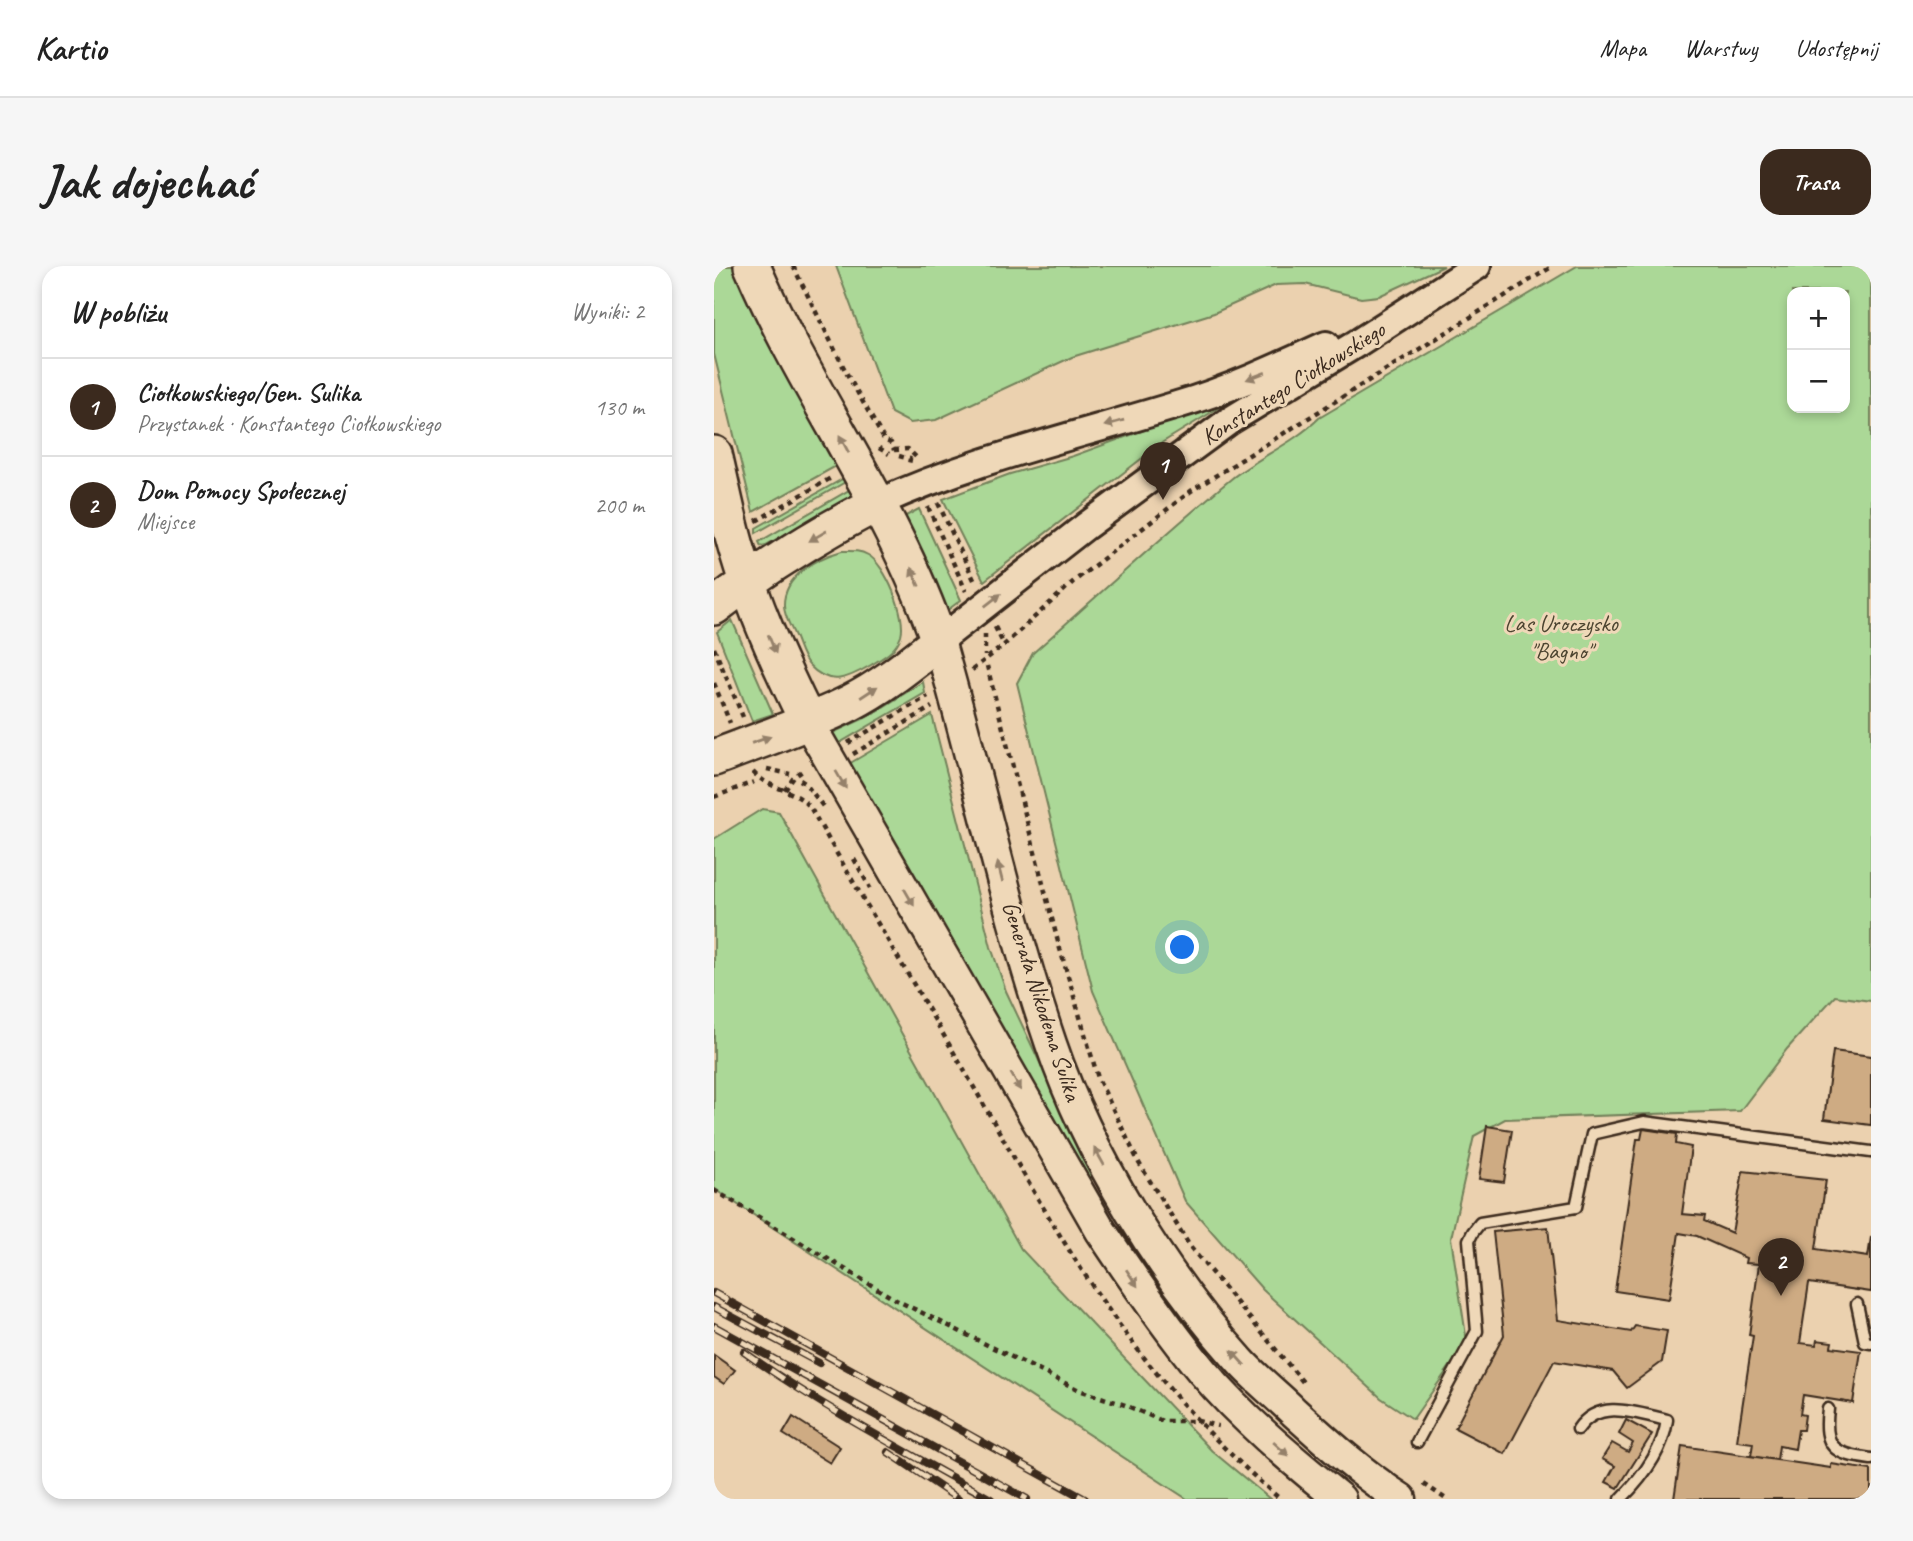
<!DOCTYPE html>
<html lang="pl">
<meta charset="utf-8">
<style>
:root{--surface:#fff;--page:#f6f6f6;--text:#222;--muted:#767676;--line:#e0e0e0;--accent:#3b2a1e}
body{margin:0;font-family:Caveat,sans-serif;background:var(--page);color:var(--text)}
.controls{position:absolute;right:21px;top:21px;display:grid;overflow:hidden;border-radius:14px;box-shadow:0 4px 10px #0003}
.controls button{width:63px;height:63px;display:grid;place-items:center;padding:0;border:0;border-bottom:2px solid var(--line);background:var(--surface);color:var(--text);font:35px sans-serif}
.you{position:absolute;left:469px;top:682px;width:24px;height:24px;margin:-18px;border:5px solid #fff;border-radius:50%;background:#1a73e8;box-shadow:0 0 0 10px #1a73e833}
.badge{display:grid;place-items:center;width:46px;height:46px;border-radius:50%;background:var(--accent);color:#fff;font-size:23px;font-weight:700}
.pin{position:absolute;translate:-50% -58px;filter:drop-shadow(0 2px 4px #0008)}
.pin::after{content:'';position:absolute;top:37px;width:24px;height:21px;background:inherit;clip-path:polygon(0 0,100% 0,50% 100%)}
.list{margin:0;padding:0;list-style:none}
h2{display:flex;justify-content:space-between;align-items:center;height:91px;margin:0;padding:0 28px;font-size:30px}
h2 small{font-size:23px;font-weight:400;color:var(--muted)}
.list li{display:grid;grid-template-columns:46px 1fr auto;gap:21px;align-items:center;box-sizing:border-box;height:98px;padding:0 28px;border-top:2px solid var(--line)}
.list b{display:block;font-size:26px;white-space:nowrap}
.list p{margin:0;font-size:23px;white-space:nowrap;color:var(--muted)}
.list em{font-size:23px;font-style:normal;color:var(--muted)}
.map{position:relative;flex:none;width:1157px;height:1233px;overflow:hidden;border-radius:21px}
header{display:flex;align-items:center;gap:42px;box-sizing:border-box;height:98px;padding:0 35px;background:var(--surface);border-bottom:2px solid var(--line)}
header strong{font-size:33px}
nav{display:flex;gap:38px;margin-inline-start:auto;font-size:24px}
.intro{display:flex;align-items:center;justify-content:space-between;box-sizing:border-box;height:168px;padding:0 42px}
h1{margin:0;font-size:49px}
.button{padding:18px 32px;border-radius:21px;background:var(--accent);color:#fff;font-size:24px;font-weight:700}
main{display:flex;gap:42px;padding:0 42px}
aside{flex:1;background:var(--surface);border-radius:21px;box-shadow:0 4px 10px #0003}
.map>svg:first-child{display:block}
.green{fill:#abd897;stroke:#73815a;stroke-width:2;fill-rule:evenodd}
.building{fill:#ceab83;stroke:#3b2a1e;stroke-width:2}
.lines{fill:none;stroke-linecap:round;stroke-linejoin:round}
.lane-casing{stroke:#3b2a1e;stroke-width:15}
.secondary-casing{stroke:#3b2a1e;stroke-width:32}
.primary-casing{stroke:#3b2a1e;stroke-width:35}
.highway-casing{stroke:#3b2a1e;stroke-width:40}
.path{stroke:#3b2a1e;stroke-width:4.5;stroke-dasharray:5 5;stroke-linecap:butt}
.lane{stroke:#efd8b8;stroke-width:10}
.secondary{stroke:#efd8b8;stroke-width:26}
.primary{stroke:#efd8b8;stroke-width:30}
.highway{stroke:#efd8b8;stroke-width:35}
.rail-casing{stroke:#3b2a1e;stroke-width:8}
.rail{stroke:#efd8b8;stroke-width:5;stroke-dasharray:16;stroke-linecap:butt}
.oneway{fill:#95816b}
.labels{text-anchor:middle;dominant-baseline:central;stroke-width:6;stroke-linejoin:round;paint-order:stroke}
.street-label{font-size:24px;fill:#3b2a1e;stroke:#efd8b8}
.park-label{font-size:24px;fill:#4c4430;stroke:#efd8b8}
</style>
<header>
<strong>Kartio</strong>
<nav><a>Mapa</a><a>Warstwy</a><a>Udostępnij</a></nav>
</header>
<div class="intro"><h1>Jak dojechać</h1><a class="button">Trasa</a></div>
<main>
<aside>
<h2>W pobliżu<small>Wyniki: 2</small></h2>
<ul class="list">
<li><span class="badge">1</span><div><b>Ciołkowskiego/Gen. Sulika</b><p>Przystanek · Konstantego Ciołkowskiego</p></div><em>130 m</em></li>
<li><span class="badge">2</span><div><b>Dom Pomocy Społecznej</b><p>Miejsce</p></div><em>200 m</em></li>
</ul>
</aside>
<div class="map">
<svg width="1157" height="1233" viewBox="0 0 1157 1233">
<rect width="100%" height="100%" fill="#ebd1af"/>
<filter id="ink" filterUnits="userSpaceOnUse"><feTurbulence type="fractalNoise" baseFrequency=".0143" numOctaves="2"/><feDisplacementMap in="SourceGraphic" scale="14" xChannelSelector="R" yChannelSelector="G"/><feConvolveMatrix kernelMatrix="1 2 1 2 8 2 1 2 1" color-interpolation-filters="sRGB"/></filter>
<g filter="url(#ink)">
<path class="green" d="M 0,0 L 19,0 L 73,108 L 124,199 L 39,246 L 0,88 Z
M 122,0 L 730,0 L 665,30 L 647,32 L 591,18 L 562,19 L 500,47 L 358,91 L 222,154 L 196,157 L 177,147 Z
M 863,0 L 1157,0 L 1157,735 L 1121,730 L 1073,783 L 1026,845 L 791,853 L 760,870 L 737,972 L 753,1076 L 699,1153 L 667,1132 L 549,1024 L 471,935 L 379,725 L 303,417 L 319,387 C 385,329 449,269 517,213 C 545,191 580,177 605,152 ZM 1078,26 L 1131,26 L 1131,142 L 1078,142 Z
M 524,130 L 449,176 L 270,315 L 229,233 L 296,208 L 359,190 Z
M 132,211 L 133,215 L 42,267 L 42,262 Z
M 137,223 L 140,229 L 52,279 L 47,280 L 45,276 Z
M 205,243 L 247,334 L 231,346 L 188,252 Z
M 128,285 C 137,285 145,284 154,289 C 171,298 193,350 187,370 C 181,386 171,390 157,399 C 135,412 116,422 95,399 C 88,392 85,379 81,370 C 77,361 70,350 70,340 C 69,310 103,292 128,285 Z
M 18,354 L 59,448 L 38,455 L 3,366 Z
M 209,416 L 211,427 L 122,479 L 116,468 L 153,451 Z
M 218,449 L 277,681 L 292,725 L 380,911 L 375,915 L 303,787 L 133,499 Z
M 48,543 L 65,546 L 307,983 L 498,1185 L 556,1233 L 473,1233 L 0,923 L 0,573 Z"/>
<path class="building" d="M 1119,785 L 1157,790 L 1157,859 L 1110,853 Z
M 773,860 L 798,864 L 790,916 L 765,913 Z
M 929,863 L 963,868 L 962,878 L 977,881 L 968,948 L 991,950 L 990,955 L 1018,967 L 1029,905 L 1112,914 L 1102,983 L 1154,991 L 1157,971 L 1157,1026 L 1095,1017 L 1086,1077 L 1102,1079 L 1103,1074 L 1118,1076 L 1117,1081 L 1147,1085 L 1139,1137 L 1089,1129 L 1086,1148 L 1091,1149 L 1089,1164 L 1084,1164 L 1081,1183 L 1065,1180 L 1063,1194 L 1037,1190 L 1039,1177 L 1023,1175 L 1039,1070 L 1035,1069 L 1045,998 L 1031,997 L 1032,992 L 983,970 L 965,967 L 955,1033 L 901,1025 L 923,873 L 927,873 Z
M 834,961 L 844,1054 L 917,1066 L 921,1060 L 953,1065 L 948,1096 L 913,1122 L 899,1105 L 840,1095 L 791,1188 L 741,1162 L 790,1069 L 779,966 Z
M 0,1089 L 21,1104 L 10,1118 L 0,1111 Z
M 79,1151 L 126,1181 L 116,1197 L 69,1168 Z
M 912,1154 L 938,1168 L 904,1222 L 892,1216 L 901,1200 L 888,1193 L 898,1177 L 914,1186 L 919,1177 L 905,1168 Z
M 968,1180 L 1117,1202 L 1117,1198 L 1157,1204 L 1157,1233 L 960,1233 Z"/>
<g class="lines">
<g class="lane-casing">
<path id="lane" d="M 1143,1038 L 1151,1076 L 1157,1077
M 1114,1143 C 1109,1183 1121,1188 1157,1193
M 864,1163 C 885,1132 922,1147 953,1154 C 949,1185 929,1211 907,1233
M 703,1176 L 763,1065 L 755,974 L 759,966 L 766,957 L 862,941 L 878,868 L 930,856 L 1157,886"/>
</g>
<g class="secondary-casing">
<path id="secondary" d="M 164,237 C 260,193 362,170 463,139 C 514,124 564,101 612,79
M 225,375 L 372,260 L 515,155 L 642,78 L 763,0"/>
</g>
<g class="primary-casing">
<path id="primary" d="M 225,375 C 264,509 292,646 337,778 C 375,889 448,1008 526,1095 C 542,1113 563,1129 580,1146 C 614,1177 648,1208 687,1233
M 94,456 L 387,965 C 419,1013 451,1060 488,1105 C 528,1152 578,1194 626,1233"/>
</g>
<g class="highway-casing">
<path id="highway" d="M 0,188 C 8,221 14,255 24,287 C 41,345 67,402 94,456
M 0,341 C 51,301 106,267 164,237
M 0,492 C 45,474 92,459 136,437 C 168,421 197,397 225,375 C 180,242 93,129 38,0"/>
</g>
<path class="path" d="M 79,0 L 133,108 L 171,175 L 177,177 L 180,184
M 165,182 L 175,188
M 180,184 L 194,183 L 205,194
M 185,190 L 196,193 L 195,198
M 224,237 L 262,318
M 214,241 L 252,325
M 42,255 L 117,212
M 281,361 L 290,379
M 271,368 L 271,390
M 0,382 L 29,451
M 273,400 L 344,676 L 384,812 L 425,897 L 477,982 L 589,1116
M 258,404 L 290,379 L 359,316 L 477,225 L 839,0
M 0,417 L 16,457
M 134,477 L 214,430
M 139,488 L 218,441
M 53,503 L 76,508
M 39,506 C 55,524 80,522 96,541 C 148,632 202,721 254,811 C 300,891 345,974 399,1050 C 447,1118 503,1179 566,1233
M 86,514 L 91,517 L 111,543
M 71,524 L 80,511 L 91,503
M 0,531 L 40,516
M 140,593 L 156,622
M 0,924 L 182,1034 L 365,1124 L 411,1139 L 448,1155 L 484,1155 L 504,1160
M 710,1218 L 732,1233"/>
<use href="#lane" class="lane"/>
<use href="#secondary" class="secondary"/>
<use href="#primary" class="primary"/>
<use href="#highway" class="highway"/>
<g class="rail-casing">
<path id="rail" d="M 0,1027 L 371,1233
M 0,1041 L 105,1097
M 0,1060 L 313,1233
M 30,1086 C 109,1142 193,1186 277,1233
M 174,1186 L 244,1233"/>
</g>
<use href="#rail" class="rail"/>
</g>
<defs><path id="oneway-solid" d="M-6-.8H1V-3.2L6.5 0L1 3.2V.8H-6Z" transform="scale(1.75)"/></defs>
<g class="oneway">
<use href="#oneway-solid" transform="translate(542 110) rotate(159)"/>
<use href="#oneway-solid" transform="translate(400 157) rotate(164)"/>
<use href="#oneway-solid" transform="translate(130 178) rotate(-118)"/>
<use href="#oneway-solid" transform="translate(104 270) rotate(150)"/>
<use href="#oneway-solid" transform="translate(201 311) rotate(-114)"/>
<use href="#oneway-solid" transform="translate(279 334) rotate(-38)"/>
<use href="#oneway-solid" transform="translate(58 378) rotate(68)"/>
<use href="#oneway-solid" transform="translate(155 426) rotate(-33)"/>
<use href="#oneway-solid" transform="translate(47 474) rotate(-19)"/>
<use href="#oneway-solid" transform="translate(127 514) rotate(60)"/>
<use href="#oneway-solid" transform="translate(286 606) rotate(-104)"/>
<use href="#oneway-solid" transform="translate(195 631) rotate(60)"/>
<use href="#oneway-solid" transform="translate(302 816) rotate(60)"/>
<use href="#oneway-solid" transform="translate(385 890) rotate(-119)"/>
<use href="#oneway-solid" transform="translate(418 1012) rotate(56)"/>
<use href="#oneway-solid" transform="translate(524 1092) rotate(-132)"/>
<use href="#oneway-solid" transform="translate(567 1183) rotate(42)"/>
</g>
</g>
<g class="labels">
<g class="street-label">
<text transform="translate(579 117) rotate(-32)">Konstantego Ciołkowskiego</text>
<text transform="translate(328 735) rotate(72)">Generała Nikodema Sulika</text>
</g>
<g class="park-label">
<text x="847" y="357">Las Uroczysko<tspan x="847" dy="28">"Bagno"</tspan></text>
</g>
</g>
</svg>
<div class="controls">
<button>+</button>
<button>−</button>
</div>
<div class="you"></div>
<div class="pin badge" style="left:449px;top:234px">1</div>
<div class="pin badge" style="left:1067px;top:1030px">2</div>
</div>
</main>
